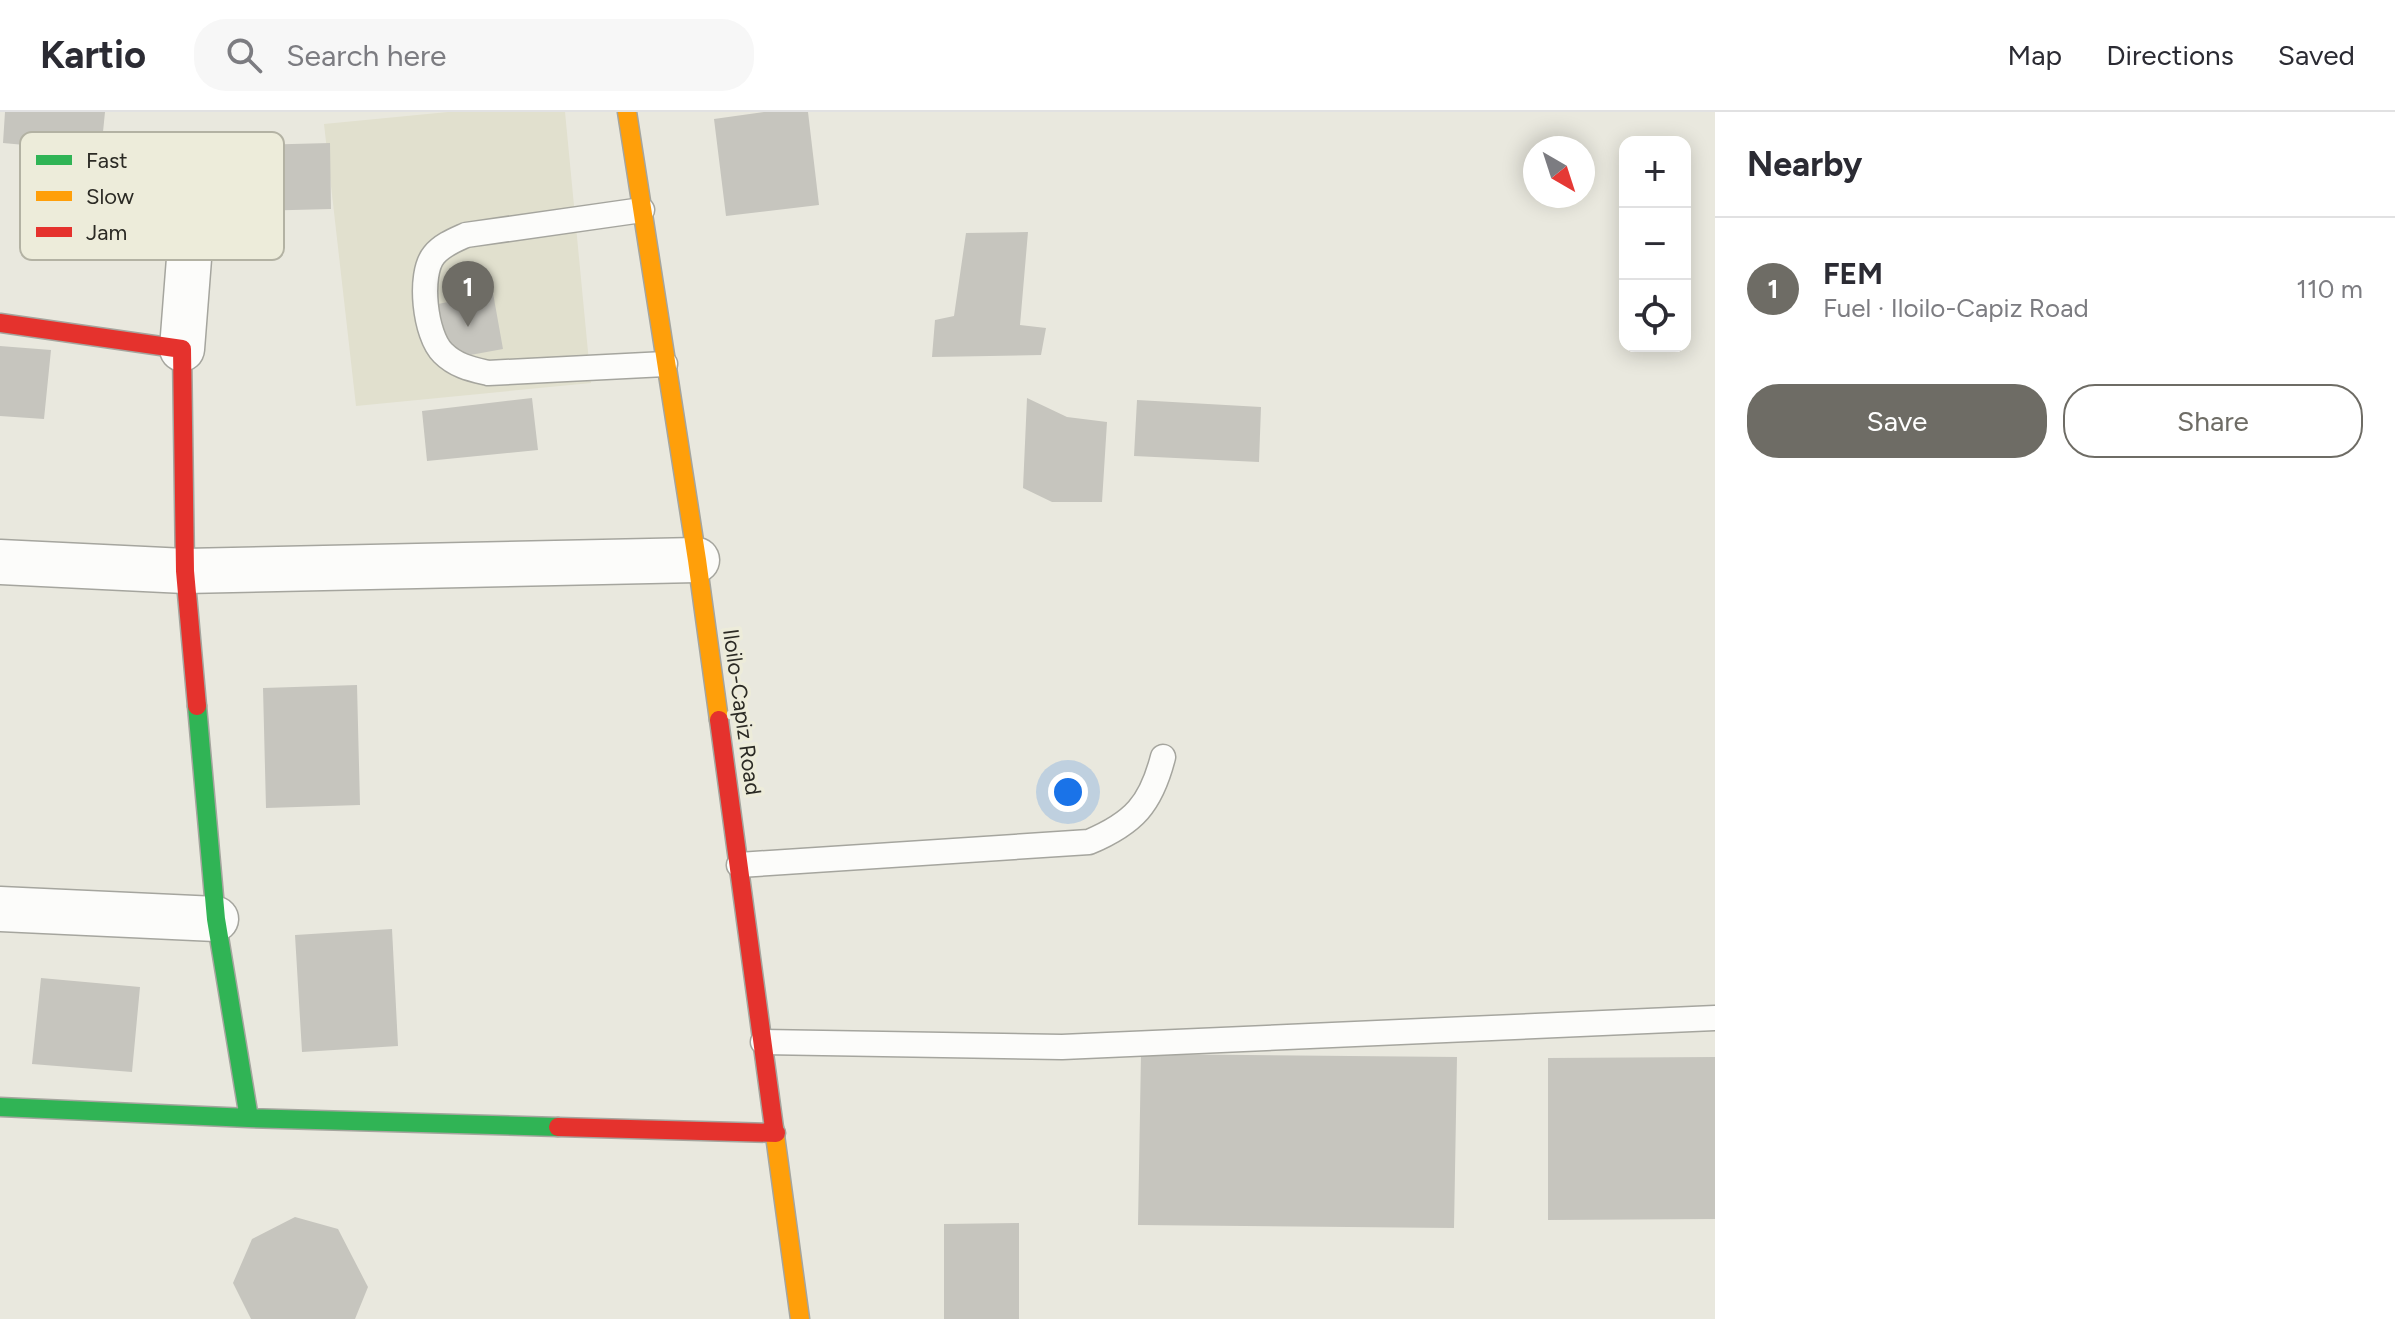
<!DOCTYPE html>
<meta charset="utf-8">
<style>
:root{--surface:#fff;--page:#f7f7f7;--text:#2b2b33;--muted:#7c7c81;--line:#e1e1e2;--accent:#6e6c65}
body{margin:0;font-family:Figtree,sans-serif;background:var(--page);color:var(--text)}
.controls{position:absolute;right:24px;top:24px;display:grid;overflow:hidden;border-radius:16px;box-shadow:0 4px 20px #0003}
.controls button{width:72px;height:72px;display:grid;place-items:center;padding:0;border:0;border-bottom:2px solid var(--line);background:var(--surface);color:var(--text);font:40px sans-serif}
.compass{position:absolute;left:1523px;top:24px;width:72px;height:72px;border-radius:50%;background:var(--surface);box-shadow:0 4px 20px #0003;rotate:141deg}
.you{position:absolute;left:1068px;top:680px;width:28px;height:28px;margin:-20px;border:6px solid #fff;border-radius:50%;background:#1a73e8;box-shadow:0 0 0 12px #1a73e833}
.badge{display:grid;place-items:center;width:52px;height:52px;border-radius:50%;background:var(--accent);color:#fff;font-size:26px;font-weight:700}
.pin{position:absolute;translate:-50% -66px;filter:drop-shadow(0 2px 4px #0008)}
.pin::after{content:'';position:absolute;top:42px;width:28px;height:24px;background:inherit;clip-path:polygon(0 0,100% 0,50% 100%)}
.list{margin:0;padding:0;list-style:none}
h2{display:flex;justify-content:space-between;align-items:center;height:104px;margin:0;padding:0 32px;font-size:34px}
h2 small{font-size:26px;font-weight:400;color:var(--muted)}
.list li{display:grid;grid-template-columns:52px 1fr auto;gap:24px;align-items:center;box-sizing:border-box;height:144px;padding:0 32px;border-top:2px solid var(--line)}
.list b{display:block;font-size:30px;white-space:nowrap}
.list p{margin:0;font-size:26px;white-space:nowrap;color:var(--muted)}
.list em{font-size:26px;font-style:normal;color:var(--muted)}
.actions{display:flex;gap:16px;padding:24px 32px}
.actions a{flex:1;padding:18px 0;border:2px solid var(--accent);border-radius:32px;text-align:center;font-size:28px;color:var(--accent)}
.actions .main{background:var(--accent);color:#fff}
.icon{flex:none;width:44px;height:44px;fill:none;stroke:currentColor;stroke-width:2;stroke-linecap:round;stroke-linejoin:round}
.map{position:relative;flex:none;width:1715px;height:1207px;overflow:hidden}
header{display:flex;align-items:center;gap:48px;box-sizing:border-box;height:112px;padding:0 40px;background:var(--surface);border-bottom:2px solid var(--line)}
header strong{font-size:38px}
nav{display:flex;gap:44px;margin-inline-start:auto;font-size:28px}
.search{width:560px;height:72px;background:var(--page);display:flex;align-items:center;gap:20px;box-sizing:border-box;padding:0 28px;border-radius:32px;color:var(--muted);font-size:30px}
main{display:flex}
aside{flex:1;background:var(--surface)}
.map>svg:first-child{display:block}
.built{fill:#e1e0ce}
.building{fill:#c6c5be}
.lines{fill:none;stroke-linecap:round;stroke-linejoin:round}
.lane-casing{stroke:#a5a59e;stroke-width:27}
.street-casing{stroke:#a5a59e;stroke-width:47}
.fast-casing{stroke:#a5a59e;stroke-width:21}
.slow-casing{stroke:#a5a59e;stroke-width:21}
.jam-casing{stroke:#a5a59e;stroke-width:21}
.lane{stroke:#fcfcfa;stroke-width:24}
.street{stroke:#fcfcfa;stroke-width:44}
.fast{stroke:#30b455;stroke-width:18}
.slow{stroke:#ff9f0a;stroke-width:18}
.jam{stroke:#e5322d;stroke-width:18}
.labels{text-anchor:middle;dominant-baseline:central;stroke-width:7;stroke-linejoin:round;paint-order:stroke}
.street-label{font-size:22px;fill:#2b2a24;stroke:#edecda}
.key{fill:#edecda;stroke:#b3b2a3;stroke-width:2}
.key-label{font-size:22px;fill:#2b2a24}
</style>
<header>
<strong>Kartio</strong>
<div class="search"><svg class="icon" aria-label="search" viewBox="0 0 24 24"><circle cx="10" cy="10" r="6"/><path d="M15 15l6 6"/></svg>Search here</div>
<nav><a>Map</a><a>Directions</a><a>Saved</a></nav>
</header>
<main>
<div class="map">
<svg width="1715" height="1207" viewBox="0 0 1715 1207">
<rect width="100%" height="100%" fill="#e9e8de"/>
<path class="built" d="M 448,0 L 565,0 L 591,271 L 356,294 L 324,12 Z"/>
<path class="building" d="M 5,0 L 105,0 L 101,40 L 3,31 Z
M 764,0 L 808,0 L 819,93 L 726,104 L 714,7 Z
M 330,31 L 331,97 L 214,100 L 212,34 Z
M 1028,120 L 1020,213 L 1046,216 L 1041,243 L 932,245 L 935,208 L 954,204 L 966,121 Z
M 493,181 L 503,237 L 443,248 L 433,193 Z
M 0,234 L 51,238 L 44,307 L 0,304 Z
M 532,286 L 538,338 L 427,349 L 422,299 Z
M 1027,286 L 1067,305 L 1107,310 L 1102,390 L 1052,390 L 1023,376 Z
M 1137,288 L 1261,295 L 1259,350 L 1134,344 Z
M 357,573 L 360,693 L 266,696 L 263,576 Z
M 392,817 L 398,934 L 302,940 L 295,823 Z
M 41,866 L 140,875 L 132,960 L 32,952 Z
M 1141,942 L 1457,945 L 1454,1116 L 1138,1113 Z
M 1715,945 L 1715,1107 L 1548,1108 L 1548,946 Z
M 295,1105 L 338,1117 L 368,1175 L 355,1207 L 251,1207 L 233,1171 L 252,1127 Z
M 1019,1111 L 1019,1207 L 944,1207 L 944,1112 Z"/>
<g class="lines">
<g class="lane-casing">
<path id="lane" d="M 642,98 L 466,123 C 455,128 442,133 434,143 C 418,162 425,224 443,241 C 456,254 471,257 488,261 L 665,252
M 739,753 L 1089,730 C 1134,711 1151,692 1163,645
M 763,930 L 1062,935 L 1715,906"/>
</g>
<g class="street-casing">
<path id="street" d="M 182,237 L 193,95 L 192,75
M 0,450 L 185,459 L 697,448
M 0,797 L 216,807"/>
</g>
<g class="fast-casing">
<path id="fast" d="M 197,594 L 216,807 L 249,1006
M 0,995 L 249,1006 L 558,1015"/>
</g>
<g class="slow-casing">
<path id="slow" d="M 627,0 L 697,448 L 719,608
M 774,1016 L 800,1207"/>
</g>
<g class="jam-casing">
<path id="jam" d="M 0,211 L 182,237 L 185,459 L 197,594
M 719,608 L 774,1016
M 558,1015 L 776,1021"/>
</g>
<use href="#lane" class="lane"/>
<use href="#street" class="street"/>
<use href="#fast" class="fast"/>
<use href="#slow" class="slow"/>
<use href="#jam" class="jam"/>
</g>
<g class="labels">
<g class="street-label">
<text transform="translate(742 600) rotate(82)">Iloilo-Capiz Road</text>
</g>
</g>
<rect x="20" y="20" width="264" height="128" rx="12" class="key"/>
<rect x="36" y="43" width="36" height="10" fill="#30b455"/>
<rect x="36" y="79" width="36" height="10" fill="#ff9f0a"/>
<rect x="36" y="115" width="36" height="10" fill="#e5322d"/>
<g class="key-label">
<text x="86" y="56">Fast</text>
<text x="86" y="92">Slow</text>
<text x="86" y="128">Jam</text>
</g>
</svg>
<div class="controls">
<button>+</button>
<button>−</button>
<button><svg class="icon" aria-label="locate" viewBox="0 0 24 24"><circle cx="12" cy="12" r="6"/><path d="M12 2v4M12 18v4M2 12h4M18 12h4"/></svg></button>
</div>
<svg class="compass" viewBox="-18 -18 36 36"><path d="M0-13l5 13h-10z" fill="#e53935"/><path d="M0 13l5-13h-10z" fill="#7c7c81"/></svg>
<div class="you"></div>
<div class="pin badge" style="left:468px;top:215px">1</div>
</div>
<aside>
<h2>Nearby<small></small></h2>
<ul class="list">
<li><span class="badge">1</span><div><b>FEM</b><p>Fuel · Iloilo-Capiz Road</p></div><em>110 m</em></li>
</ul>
<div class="actions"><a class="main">Save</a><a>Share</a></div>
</aside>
</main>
